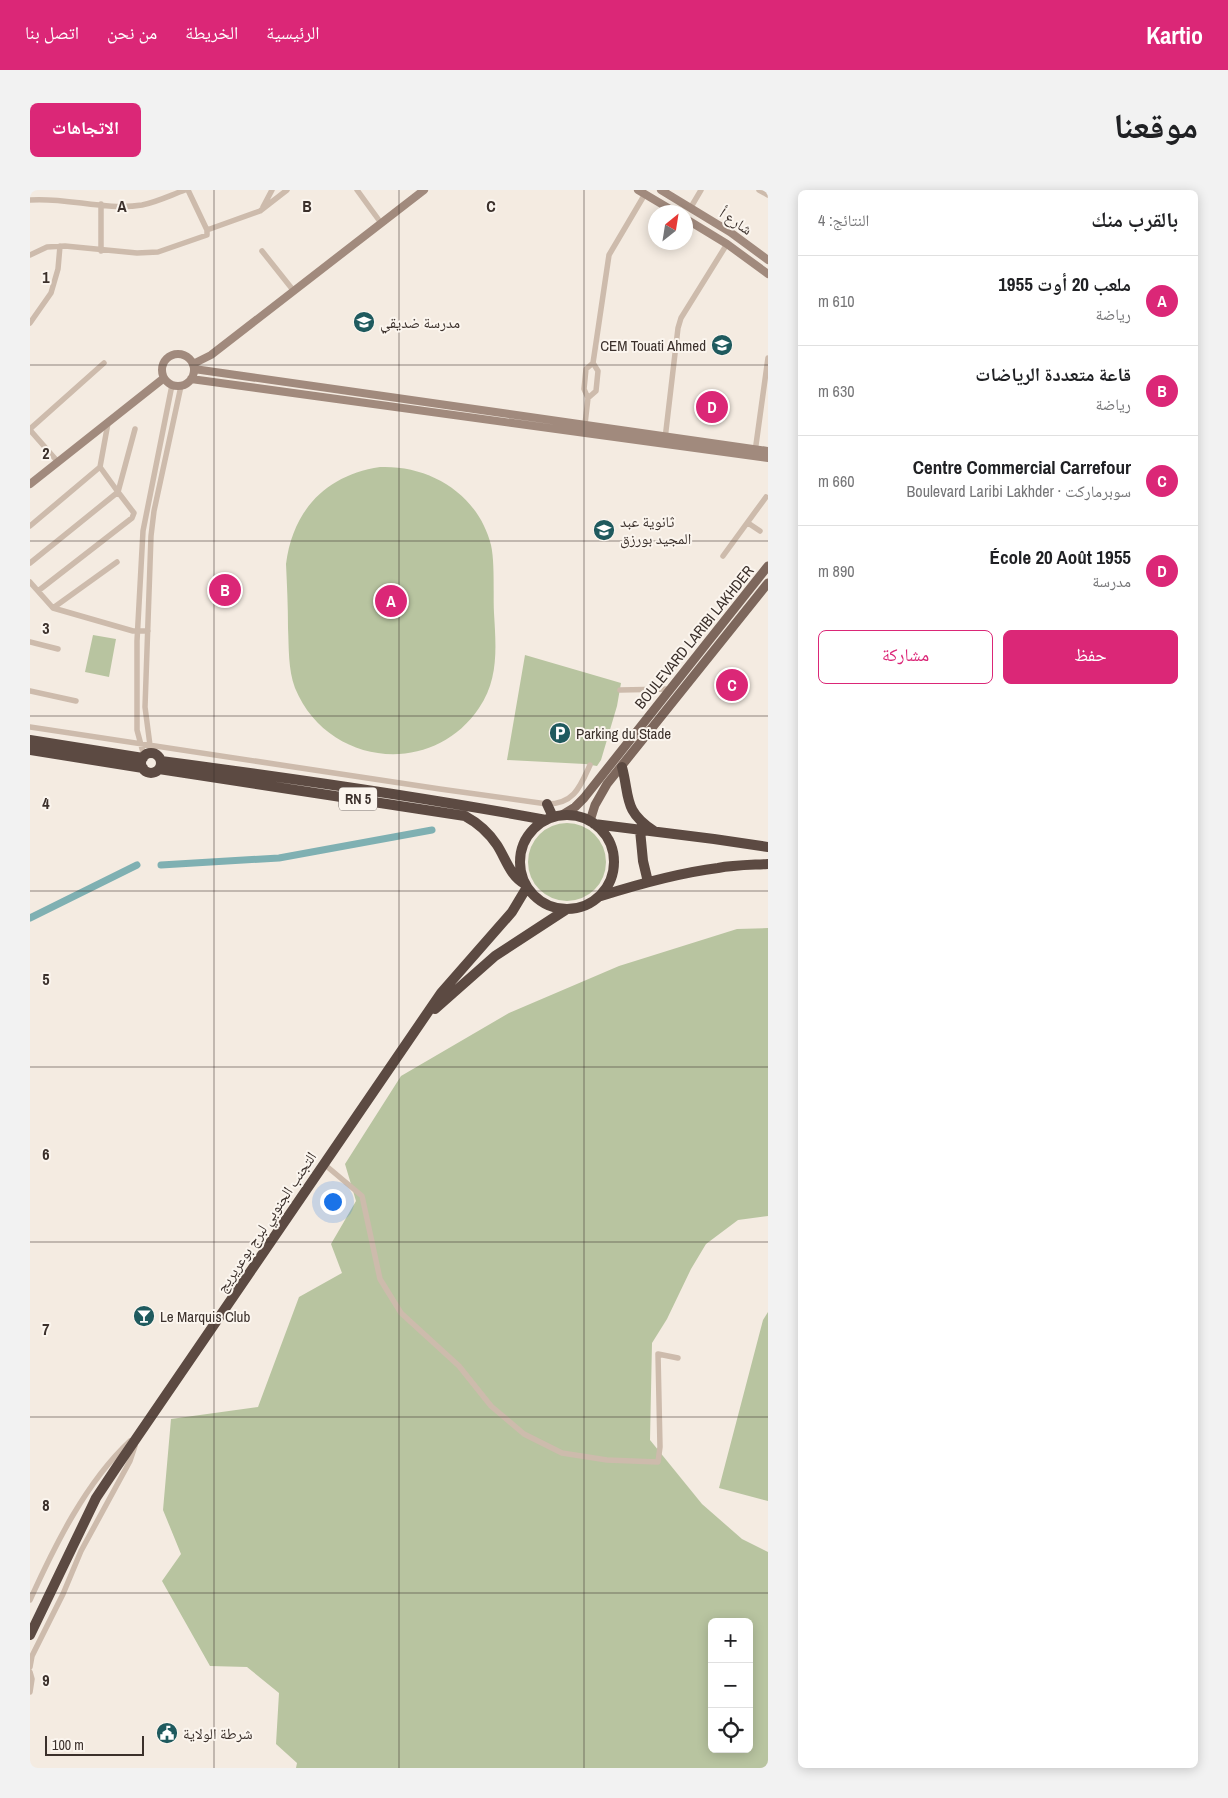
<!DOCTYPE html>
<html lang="ar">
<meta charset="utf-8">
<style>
:root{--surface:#fff;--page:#f2f2f2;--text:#202124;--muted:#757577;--line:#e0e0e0;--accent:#db2777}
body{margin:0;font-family:"Archivo Narrow","Noto Naskh Arabic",sans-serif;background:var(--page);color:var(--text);direction:rtl}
.controls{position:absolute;right:15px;bottom:15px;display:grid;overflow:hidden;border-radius:8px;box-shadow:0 2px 12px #0003}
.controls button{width:45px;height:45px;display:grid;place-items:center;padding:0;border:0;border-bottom:1px solid var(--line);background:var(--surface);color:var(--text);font:25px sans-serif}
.compass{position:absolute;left:618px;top:15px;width:45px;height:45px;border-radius:50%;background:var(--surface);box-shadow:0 2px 12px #0003;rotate:30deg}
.scale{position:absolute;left:15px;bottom:12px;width:99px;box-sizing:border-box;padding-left:5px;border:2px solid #3b302b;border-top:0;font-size:14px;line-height:18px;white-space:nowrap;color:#3b302b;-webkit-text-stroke:4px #fbf5ee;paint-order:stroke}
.you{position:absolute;left:302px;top:1011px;width:18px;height:18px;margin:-12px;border:4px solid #fff;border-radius:50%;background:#1a73e8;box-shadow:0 0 0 8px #1a73e833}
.badge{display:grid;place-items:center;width:32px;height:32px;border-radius:50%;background:var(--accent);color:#fff;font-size:16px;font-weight:700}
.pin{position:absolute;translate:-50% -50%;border:2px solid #fff;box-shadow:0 1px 5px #0006}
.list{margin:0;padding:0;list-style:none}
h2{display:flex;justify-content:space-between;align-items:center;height:65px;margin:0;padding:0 20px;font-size:21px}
h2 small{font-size:16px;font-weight:400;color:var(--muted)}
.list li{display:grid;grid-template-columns:32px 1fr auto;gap:15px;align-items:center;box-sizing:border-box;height:90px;padding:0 20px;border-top:1px solid var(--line)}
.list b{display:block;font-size:19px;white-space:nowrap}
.list p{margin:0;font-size:16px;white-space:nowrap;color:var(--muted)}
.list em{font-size:16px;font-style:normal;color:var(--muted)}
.actions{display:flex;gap:10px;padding:15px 20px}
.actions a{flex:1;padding:11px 0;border:1px solid var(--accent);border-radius:8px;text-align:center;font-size:18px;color:var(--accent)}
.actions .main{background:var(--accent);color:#fff}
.icon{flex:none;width:28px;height:28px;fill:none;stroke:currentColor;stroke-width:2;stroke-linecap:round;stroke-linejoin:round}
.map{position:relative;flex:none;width:738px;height:1578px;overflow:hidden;direction:ltr;border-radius:8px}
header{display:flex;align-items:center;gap:30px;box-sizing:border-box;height:70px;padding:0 25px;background:var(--accent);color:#fff}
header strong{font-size:24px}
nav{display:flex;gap:28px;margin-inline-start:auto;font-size:18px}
.intro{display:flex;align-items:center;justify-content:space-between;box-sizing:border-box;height:120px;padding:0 30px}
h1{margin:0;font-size:35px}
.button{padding:12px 22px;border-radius:8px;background:var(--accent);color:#fff;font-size:18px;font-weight:700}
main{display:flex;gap:30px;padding:0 30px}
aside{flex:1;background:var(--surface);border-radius:8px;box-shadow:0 2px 12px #0003}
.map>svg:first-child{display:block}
.green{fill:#b8c4a0;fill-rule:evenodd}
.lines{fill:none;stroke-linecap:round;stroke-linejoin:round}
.canal{stroke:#7fb0b2;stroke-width:7}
.street{stroke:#cdbbac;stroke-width:5.5}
.secondary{stroke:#a18a7d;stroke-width:8}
.primary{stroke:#7d675c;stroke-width:9}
.highway{stroke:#5c4a42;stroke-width:10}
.grid{fill:none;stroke:#3b302b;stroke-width:1;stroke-opacity:0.55}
.labels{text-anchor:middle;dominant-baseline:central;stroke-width:4;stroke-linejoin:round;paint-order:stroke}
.shield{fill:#fbf5ee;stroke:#756b66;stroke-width:1}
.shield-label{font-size:14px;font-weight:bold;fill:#3b302b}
.street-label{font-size:15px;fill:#3b302b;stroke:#fbf5ee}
.poi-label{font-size:15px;fill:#3b302b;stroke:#fbf5ee;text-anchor:start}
.grid-label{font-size:16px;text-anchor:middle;font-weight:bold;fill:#3b302b;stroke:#fbf5ee;stroke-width:4;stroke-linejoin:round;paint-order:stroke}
</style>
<header>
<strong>Kartio</strong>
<nav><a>الرئيسية</a><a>الخريطة</a><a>من نحن</a><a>اتصل بنا</a></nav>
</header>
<div class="intro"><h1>موقعنا</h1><a class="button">الاتجاهات</a></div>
<main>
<aside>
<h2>بالقرب منك<small>النتائج: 4</small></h2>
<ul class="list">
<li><span class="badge">A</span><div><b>ملعب 20 أوت 1955</b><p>رياضة</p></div><em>610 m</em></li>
<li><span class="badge">B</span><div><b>قاعة متعددة الرياضات</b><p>رياضة</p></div><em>630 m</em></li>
<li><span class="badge">C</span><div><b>Centre Commercial Carrefour</b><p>سوبرماركت · Boulevard Laribi Lakhder</p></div><em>660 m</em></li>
<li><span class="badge">D</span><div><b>École 20 Août 1955</b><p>مدرسة</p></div><em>890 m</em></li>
</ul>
<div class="actions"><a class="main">حفظ</a><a>مشاركة</a></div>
</aside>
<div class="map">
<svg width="738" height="1578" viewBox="0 0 738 1578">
<rect width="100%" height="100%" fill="#f4ebe1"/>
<path class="green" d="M 350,277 C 400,275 448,304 461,355 C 465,373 463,404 464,423 C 466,457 469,489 449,518 C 402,588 297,576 265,498 C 258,479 259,458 258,438 C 258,417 257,395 256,374 C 263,320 296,285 350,277 Z
M 63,445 L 86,449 L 79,487 L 55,482 Z
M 495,465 L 591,493 L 587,516 L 571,570 L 567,576 L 555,574 L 477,570 Z
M498 672a39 39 0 1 1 78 0a39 39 0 1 1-78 0Z
M 738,738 L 738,1026 L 708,1030 L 676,1054 L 661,1079 L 637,1129 L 622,1153 L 620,1250 L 672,1314 L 712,1349 L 738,1362 L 738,1578 L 266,1578 L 267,1573 L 246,1554 L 249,1503 L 217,1477 L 180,1476 L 132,1391 L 151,1364 L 133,1320 L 141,1229 L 228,1217 L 269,1107 L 312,1083 L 301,1054 L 326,1011 L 315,974 L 371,886 L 479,823 L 589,776 L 707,739 ZM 682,1432 L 719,1432 L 719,1559 L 682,1559 Z
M 738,1122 L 738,1311 L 689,1298 L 733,1130 Z"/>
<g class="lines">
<path class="canal" d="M 131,675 L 249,668 L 402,640
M 0,728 L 107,675"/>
<path class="street" d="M 158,0 L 177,40
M 327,0 L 351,33
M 729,0 L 738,5
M 0,10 C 37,7 75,21 112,15 C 127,12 141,5 155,0
M 71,14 L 71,61
M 233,17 L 242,0
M 661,17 L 671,0
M 232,61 L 263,100
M 0,65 L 17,57 L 35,56 L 107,63 L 128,62 L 177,45 L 177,40 L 230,21 L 257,0
M 0,133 L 21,103 L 28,79 L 30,56
M 558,208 L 566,201 L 568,181 L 563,173
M 0,239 L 74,173
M 0,240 L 28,272
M 554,243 L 558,208 L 554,199 L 556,179 L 563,173 L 579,65 L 615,4
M 635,249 L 648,138 L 651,128 L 697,54
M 725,262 L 738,168
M 70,277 L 78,233
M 88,302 L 105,239
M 718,333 L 730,341
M 0,336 L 70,277 L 88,302
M 693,366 L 736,307
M 0,373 L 88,302 L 104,323 L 102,328 L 8,401
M 0,392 L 23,418 L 103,441 L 118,441
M 23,418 L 87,372
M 0,452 L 28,459
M 590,500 L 639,499
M 0,501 L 46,511
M 0,537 L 410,599 L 517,614 C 544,614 550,597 560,575
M 121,563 L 115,517 L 121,346 L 124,321 L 151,196
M 114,566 L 107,540 L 107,451 L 113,341 L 142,195
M 294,974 L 332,1006 L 350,1089 L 371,1123 L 429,1176 L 461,1216 L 494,1244 L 532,1263 L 577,1270 L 628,1272 L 630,1257 L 628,1164 L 648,1168
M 0,1410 C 25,1355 56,1292 100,1251
M 0,1477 L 2,1466 L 33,1404 L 51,1361 L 100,1271 L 105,1256
M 0,1482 L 2,1489 L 0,1502"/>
<path class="secondary" d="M 608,0 L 645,22
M 631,0 L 700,42 L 738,70
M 656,29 L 697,54 L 738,84
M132 180a16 16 0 1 1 32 0a16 16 0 1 1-32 0Z
M 163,174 L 181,165 L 394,0
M 164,179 L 738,261
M 161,189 L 738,268
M 0,294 L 134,188"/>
<path class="primary" d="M 532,625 L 545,617 L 554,608 L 738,376
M 560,631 L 565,615 L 577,594 L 738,393"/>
<path class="highway" d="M 0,550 L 113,568
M 0,560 L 113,578
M111 573a10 10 0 1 1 20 0a10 10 0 1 1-20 0Z
M 131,571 C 260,588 388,606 516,630
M 592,577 C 600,607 593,621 624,641
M 129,579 L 435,626 C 448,633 459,643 467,655 C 476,669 480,686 495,694
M 517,614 L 523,627
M490 672a47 47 0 1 1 94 0a47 47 0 1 1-94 0Z
M 564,634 L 684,649 L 738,657
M 610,640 L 613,671 L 618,692
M 571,706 C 609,694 648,683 688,678 C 704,675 721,675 738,674
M 405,819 L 465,766 L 537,719
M 0,1445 L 66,1308 L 88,1275 L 411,803 L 482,722 L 497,697"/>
</g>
<path class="grid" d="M 184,0 L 184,1578M 369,0 L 369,1578M 554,0 L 554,1578M 0,175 L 738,175M 0,351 L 738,351M 0,526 L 738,526M 0,701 L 738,701M 0,877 L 738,877M 0,1052 L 738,1052M 0,1227 L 738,1227M 0,1403 L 738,1403"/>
<defs>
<g id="school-disc" transform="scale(1.125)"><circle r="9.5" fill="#1f5a5e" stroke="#fbf5ee"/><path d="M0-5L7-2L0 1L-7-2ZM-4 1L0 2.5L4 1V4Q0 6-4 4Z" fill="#fff"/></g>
<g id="parking-disc" transform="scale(1.125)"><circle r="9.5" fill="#1f5a5e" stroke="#fbf5ee"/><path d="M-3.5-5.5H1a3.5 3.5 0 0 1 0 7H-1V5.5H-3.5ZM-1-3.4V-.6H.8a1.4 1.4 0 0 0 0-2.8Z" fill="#fff"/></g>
<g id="bar-disc" transform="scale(1.125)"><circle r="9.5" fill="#1f5a5e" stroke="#fbf5ee"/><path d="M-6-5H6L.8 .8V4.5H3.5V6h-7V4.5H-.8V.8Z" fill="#fff"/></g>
<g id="civic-disc" transform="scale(1.125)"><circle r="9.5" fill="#1f5a5e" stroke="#fbf5ee"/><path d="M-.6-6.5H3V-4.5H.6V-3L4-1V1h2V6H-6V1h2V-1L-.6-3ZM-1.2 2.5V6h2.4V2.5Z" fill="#fff"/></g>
</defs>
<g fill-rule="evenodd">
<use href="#school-disc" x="334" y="132"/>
<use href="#school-disc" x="692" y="155"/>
<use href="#school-disc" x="574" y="340"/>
<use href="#parking-disc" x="530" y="543"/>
<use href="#bar-disc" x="114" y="1126"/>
<use href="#civic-disc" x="137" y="1543"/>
</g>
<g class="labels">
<rect class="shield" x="309" y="597.5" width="38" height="23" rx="4"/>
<g class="shield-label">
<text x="328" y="609">RN 5</text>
</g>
<g class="street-label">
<text transform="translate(706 31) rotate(34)">شارع أ</text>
<text transform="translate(664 447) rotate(-51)">BOULEVARD LARIBI LAKHDER</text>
<text transform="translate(236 1032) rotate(-56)">التجنب الجنوبي لبرج بوعريريج</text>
</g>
<g class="poi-label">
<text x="350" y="132">مدرسة ضديقي</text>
<text x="676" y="155" text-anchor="end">CEM Touati Ahmed</text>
<text x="590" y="331">ثانوية عبد<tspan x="590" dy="17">المجيد بورزق</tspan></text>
<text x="546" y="543">Parking du Stade</text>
<text x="130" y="1126">Le Marquis Club</text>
<text x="153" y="1543">شرطة الولاية</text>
</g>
</g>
<g class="grid-label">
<text x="92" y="22">A</text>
<text x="277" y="22">B</text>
<text x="461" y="22">C</text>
<text x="16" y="93">1</text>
<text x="16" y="269">2</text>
<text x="16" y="444">3</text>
<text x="16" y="619">4</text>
<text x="16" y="795">5</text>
<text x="16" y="970">6</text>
<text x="16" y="1145">7</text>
<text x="16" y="1321">8</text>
<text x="16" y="1496">9</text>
</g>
</svg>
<div class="controls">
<button>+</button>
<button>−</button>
<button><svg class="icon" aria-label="locate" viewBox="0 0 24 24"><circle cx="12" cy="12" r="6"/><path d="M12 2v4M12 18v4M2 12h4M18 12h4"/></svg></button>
</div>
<svg class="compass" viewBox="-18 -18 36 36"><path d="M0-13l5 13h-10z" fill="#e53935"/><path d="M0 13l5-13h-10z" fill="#757577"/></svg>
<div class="scale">100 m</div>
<div class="you"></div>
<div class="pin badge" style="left:361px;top:411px">A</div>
<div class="pin badge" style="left:195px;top:400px">B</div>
<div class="pin badge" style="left:702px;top:495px">C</div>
<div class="pin badge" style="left:682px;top:217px">D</div>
</div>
</main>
